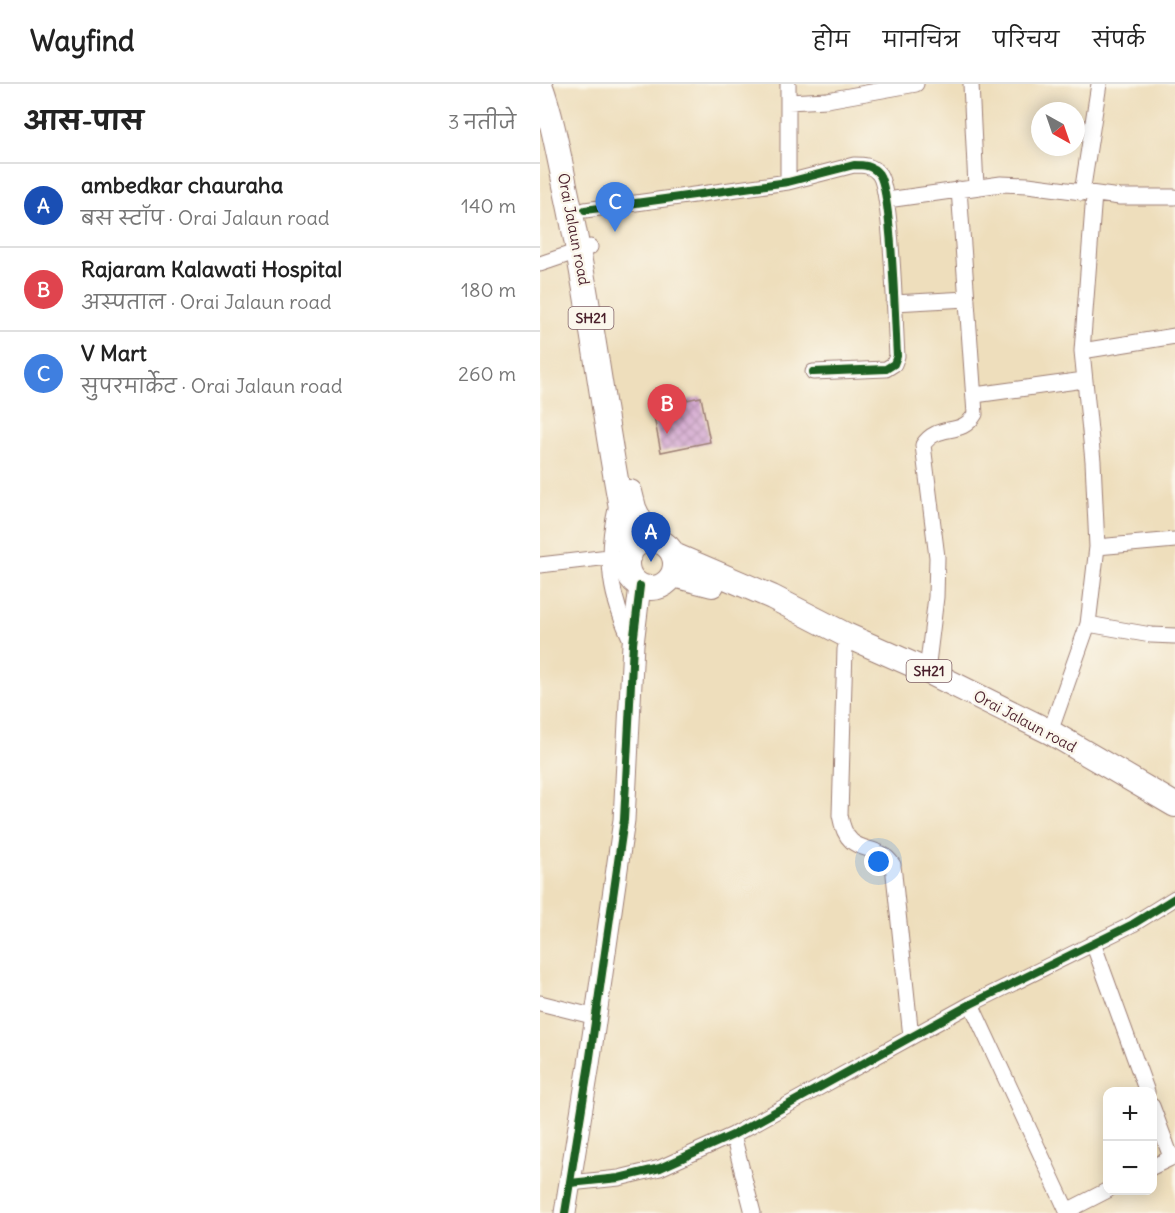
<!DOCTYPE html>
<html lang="hi">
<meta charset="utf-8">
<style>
:root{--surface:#fff;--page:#f6f6f6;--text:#222;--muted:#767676;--line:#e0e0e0;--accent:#d93025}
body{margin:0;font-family:Delius,"Playpen Sans Deva",sans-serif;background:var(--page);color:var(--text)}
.controls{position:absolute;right:18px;bottom:18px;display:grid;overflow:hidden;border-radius:12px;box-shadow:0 3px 15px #0003}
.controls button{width:54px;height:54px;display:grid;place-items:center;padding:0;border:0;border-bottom:2px solid var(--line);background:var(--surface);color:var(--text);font:30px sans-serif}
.compass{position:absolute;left:491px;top:18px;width:54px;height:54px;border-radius:50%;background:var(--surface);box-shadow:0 3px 15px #0003;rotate:140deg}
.you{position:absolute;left:339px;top:778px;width:21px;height:21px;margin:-15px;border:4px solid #fff;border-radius:50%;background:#1a73e8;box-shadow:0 0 0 9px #1a73e833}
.badge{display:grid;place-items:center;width:39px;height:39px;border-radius:50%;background:var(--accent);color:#fff;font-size:20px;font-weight:700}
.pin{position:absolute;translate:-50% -50px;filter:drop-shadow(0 2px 3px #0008)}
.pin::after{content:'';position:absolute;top:32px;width:21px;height:18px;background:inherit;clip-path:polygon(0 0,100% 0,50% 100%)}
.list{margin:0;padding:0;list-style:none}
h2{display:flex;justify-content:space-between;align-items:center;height:78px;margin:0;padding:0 24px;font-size:26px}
h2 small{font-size:20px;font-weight:400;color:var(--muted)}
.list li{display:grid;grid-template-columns:39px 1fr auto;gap:18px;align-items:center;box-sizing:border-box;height:84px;padding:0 24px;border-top:2px solid var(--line)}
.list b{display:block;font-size:22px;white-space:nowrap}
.list p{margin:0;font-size:20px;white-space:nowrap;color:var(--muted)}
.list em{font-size:20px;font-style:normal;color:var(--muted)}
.map{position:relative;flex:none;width:635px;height:1129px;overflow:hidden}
header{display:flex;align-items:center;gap:36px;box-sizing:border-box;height:84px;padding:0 30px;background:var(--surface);border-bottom:2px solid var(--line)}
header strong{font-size:28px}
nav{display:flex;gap:33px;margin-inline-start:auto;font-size:21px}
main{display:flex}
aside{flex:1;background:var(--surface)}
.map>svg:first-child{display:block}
.building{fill:url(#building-cross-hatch)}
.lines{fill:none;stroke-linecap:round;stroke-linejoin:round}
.street-casing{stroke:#9c7e74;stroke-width:17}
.secondary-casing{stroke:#9c7e74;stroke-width:23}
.primary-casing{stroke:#9c7e74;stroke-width:26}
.street{stroke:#fff;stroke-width:15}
.secondary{stroke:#fff;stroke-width:21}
.primary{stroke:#fff;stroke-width:24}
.cycleway-casing{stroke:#fbf7ec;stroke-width:11}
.cycleway{stroke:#1b5e20;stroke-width:8}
.labels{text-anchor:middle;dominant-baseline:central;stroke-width:5;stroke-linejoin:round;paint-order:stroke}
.shield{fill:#fbf7ec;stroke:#7f6065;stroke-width:1.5}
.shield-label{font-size:14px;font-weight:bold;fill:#4a1f2b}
.street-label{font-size:15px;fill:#4a1f2b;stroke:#fbf7ec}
</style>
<header>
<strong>Wayfind</strong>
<nav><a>होम</a><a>मानचित्र</a><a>परिचय</a><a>संपर्क</a></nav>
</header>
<main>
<aside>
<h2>आस-पास<small>3 नतीजे</small></h2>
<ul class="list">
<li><span class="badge" style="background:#1a4fb4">A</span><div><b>ambedkar chauraha</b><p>बस स्टॉप · Orai Jalaun road</p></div><em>140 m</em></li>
<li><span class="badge" style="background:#e0444e">B</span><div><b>Rajaram Kalawati Hospital</b><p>अस्पताल · Orai Jalaun road</p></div><em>180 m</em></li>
<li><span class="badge" style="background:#3f7fe0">C</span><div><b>V Mart</b><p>सुपरमार्केट · Orai Jalaun road</p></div><em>260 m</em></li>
</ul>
</aside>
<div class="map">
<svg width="635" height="1129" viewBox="0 0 635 1129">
<defs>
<pattern id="building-cross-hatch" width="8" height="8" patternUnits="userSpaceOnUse" patternTransform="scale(1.5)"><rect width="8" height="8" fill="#d3a7d0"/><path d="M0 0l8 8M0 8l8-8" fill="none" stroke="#ad87a9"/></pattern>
</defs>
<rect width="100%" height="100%" fill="#fbf7ec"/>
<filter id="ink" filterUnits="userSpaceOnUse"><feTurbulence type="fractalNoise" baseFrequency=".0167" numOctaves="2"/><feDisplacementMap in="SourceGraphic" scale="12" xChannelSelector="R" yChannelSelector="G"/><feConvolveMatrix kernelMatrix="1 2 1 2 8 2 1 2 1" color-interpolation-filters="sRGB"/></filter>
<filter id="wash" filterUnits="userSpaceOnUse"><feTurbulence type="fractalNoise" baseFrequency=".008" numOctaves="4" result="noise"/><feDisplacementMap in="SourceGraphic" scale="24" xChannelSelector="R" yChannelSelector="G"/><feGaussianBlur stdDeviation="1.35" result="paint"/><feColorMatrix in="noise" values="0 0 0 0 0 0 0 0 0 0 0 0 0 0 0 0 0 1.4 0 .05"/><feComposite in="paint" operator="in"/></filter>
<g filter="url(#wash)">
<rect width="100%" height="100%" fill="#eedebc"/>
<g id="blocks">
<path class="building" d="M 161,313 L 170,358 L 121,368 L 112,323 Z"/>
</g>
</g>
<g filter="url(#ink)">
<use href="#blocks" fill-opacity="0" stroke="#9c7e74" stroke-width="1.5"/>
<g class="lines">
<g class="street-casing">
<path id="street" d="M 248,0 L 248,98
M 431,0 L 436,103
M 248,18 L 287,16 L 376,0
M 542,109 L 559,0
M 347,116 L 461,100 L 488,101 L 580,113 L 635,113
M 45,126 L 248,98 L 314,81 C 323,81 332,81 339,90 C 352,108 355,241 357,272 L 354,280 L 346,285 L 273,288
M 0,180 L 50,163
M 354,219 L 427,215
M 542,267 L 635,252
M 435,311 L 544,296
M 76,425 C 64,476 70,514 93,560
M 557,463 L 635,456
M 0,481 L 69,473
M 548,540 L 611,551 L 635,552
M 305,565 L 300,731 C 308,778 336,754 353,781 L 371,953
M 387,587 L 396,513 L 397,473 L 383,361 C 398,338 421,354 435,330 L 419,105
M 510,648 L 548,540 L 557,463 L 553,377 L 542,267 L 554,110
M 553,859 L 607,1008
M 0,919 L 56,933
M 431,920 L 528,1129
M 612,1022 L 631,1073
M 193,1051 L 213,1129
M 612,1083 L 635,1072
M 30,1099 L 79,1094 L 120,1084 L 193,1051 L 431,920 L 593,840 L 635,814
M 527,1127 L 568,1106"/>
</g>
<g class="secondary-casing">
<path id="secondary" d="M 25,1129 L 49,980 L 84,736 L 93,560 L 100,502"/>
</g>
<g class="primary-casing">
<path id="primary" d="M 0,0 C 13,36 19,74 27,111 C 53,230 65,351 90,470
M 90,408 L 94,424 L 109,456
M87 480a24 24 0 1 1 48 0a24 24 0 1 1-48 0Z
M 134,471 L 232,513 L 306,551 L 387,587 L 510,648 L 635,721
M 133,491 L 172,501"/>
</g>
<use href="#street" class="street"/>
<use href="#secondary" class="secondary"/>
<use href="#primary" class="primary"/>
<g class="cycleway-casing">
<path id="cycleway" d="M 45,126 L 248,98 L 314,81 C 323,81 332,81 339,90 C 352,108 355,241 357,272 L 354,280 L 346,285 L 273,288
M 30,1099 L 79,1094 L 120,1084 L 193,1051 L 431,920 L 593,840 L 635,814
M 25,1129 L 49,980 L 84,736 L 93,560 L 100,502"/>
</g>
<use href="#cycleway" class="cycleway"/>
</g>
</g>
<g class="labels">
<g class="shield">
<rect x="28.5" y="223" width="45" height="22" rx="4.5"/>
<rect x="366.5" y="576" width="45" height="22" rx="4.5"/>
</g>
<g class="shield-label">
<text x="51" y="234">SH21</text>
<text x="389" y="587">SH21</text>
</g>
<g class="street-label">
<text transform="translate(34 145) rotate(79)">Orai Jalaun road</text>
<text transform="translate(485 637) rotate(28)">Orai Jalaun road</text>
</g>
</g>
</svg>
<div class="controls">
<button>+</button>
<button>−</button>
</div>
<svg class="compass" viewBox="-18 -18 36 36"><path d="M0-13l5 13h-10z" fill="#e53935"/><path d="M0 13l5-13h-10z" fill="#767676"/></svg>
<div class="you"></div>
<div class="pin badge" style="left:111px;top:478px;background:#1a4fb4">A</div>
<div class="pin badge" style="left:127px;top:350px;background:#e0444e">B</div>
<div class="pin badge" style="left:75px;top:148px;background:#3f7fe0">C</div>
</div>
</main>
